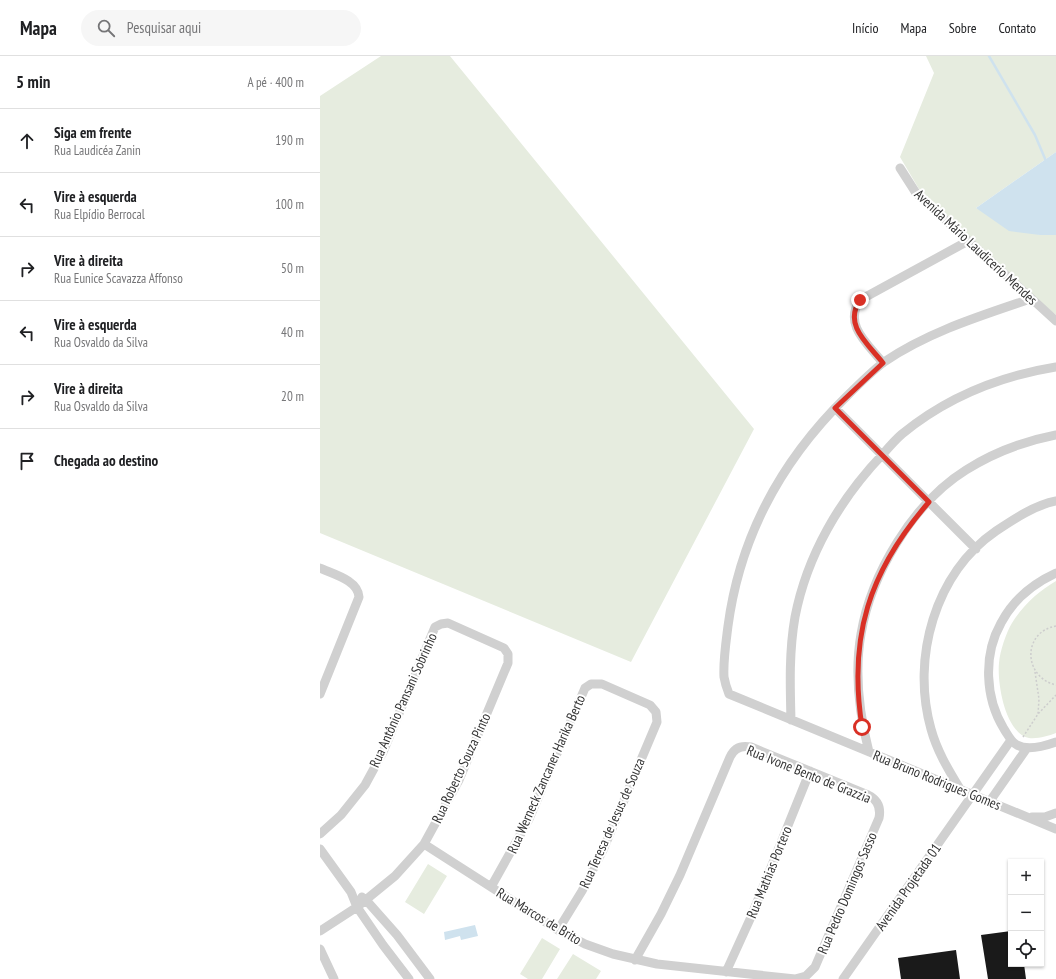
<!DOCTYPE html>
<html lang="pt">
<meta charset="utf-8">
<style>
:root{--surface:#fff;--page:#f6f6f6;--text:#202124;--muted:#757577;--line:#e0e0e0}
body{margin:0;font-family:"PT Sans Narrow",sans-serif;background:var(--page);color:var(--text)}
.controls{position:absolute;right:12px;bottom:12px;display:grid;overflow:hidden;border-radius:0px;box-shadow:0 1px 3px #0004}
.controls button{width:36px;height:36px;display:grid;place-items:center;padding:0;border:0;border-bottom:1px solid var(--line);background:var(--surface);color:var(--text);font:20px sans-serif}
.stop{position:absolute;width:12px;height:12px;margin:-9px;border:3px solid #d93025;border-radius:50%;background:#fff}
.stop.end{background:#d93025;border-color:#fff;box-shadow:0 1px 4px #0008}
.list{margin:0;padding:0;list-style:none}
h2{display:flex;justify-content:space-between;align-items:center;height:52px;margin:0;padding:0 16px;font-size:17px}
h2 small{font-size:13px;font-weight:400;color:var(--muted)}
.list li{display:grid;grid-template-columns:26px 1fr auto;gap:12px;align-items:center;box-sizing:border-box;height:64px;padding:0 16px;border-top:1px solid var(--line)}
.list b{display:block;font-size:15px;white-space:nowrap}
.list p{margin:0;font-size:13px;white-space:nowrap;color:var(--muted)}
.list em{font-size:13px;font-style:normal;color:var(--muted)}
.icon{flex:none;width:22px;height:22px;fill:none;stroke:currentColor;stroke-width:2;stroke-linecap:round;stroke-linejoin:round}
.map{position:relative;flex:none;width:736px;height:923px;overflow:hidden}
header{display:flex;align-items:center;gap:24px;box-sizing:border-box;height:56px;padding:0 20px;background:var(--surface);border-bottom:1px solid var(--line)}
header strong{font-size:19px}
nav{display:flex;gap:22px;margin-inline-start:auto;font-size:14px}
.search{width:280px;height:36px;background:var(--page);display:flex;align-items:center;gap:10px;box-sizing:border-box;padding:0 14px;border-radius:22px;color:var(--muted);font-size:15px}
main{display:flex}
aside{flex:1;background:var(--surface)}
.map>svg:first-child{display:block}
.green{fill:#e6ecdf}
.water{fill:#cfe2ee}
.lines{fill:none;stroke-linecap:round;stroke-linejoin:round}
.stream{stroke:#cfe2ee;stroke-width:2.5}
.building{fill:#1a1a1a}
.path{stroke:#cdcdcd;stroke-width:1.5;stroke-dasharray:2 2;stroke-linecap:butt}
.minor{stroke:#d0d0d0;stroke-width:9}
.route{stroke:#d93025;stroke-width:5}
.labels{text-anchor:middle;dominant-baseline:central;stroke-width:4;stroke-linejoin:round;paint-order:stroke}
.street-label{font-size:14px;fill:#333;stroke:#fff}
</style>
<header>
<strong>Mapa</strong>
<div class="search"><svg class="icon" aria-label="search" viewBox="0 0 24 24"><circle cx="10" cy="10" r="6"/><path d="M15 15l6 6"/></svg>Pesquisar aqui</div>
<nav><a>Início</a><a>Mapa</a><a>Sobre</a><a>Contato</a></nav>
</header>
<main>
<aside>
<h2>5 min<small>A pé · 400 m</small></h2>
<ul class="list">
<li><svg class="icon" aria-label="ahead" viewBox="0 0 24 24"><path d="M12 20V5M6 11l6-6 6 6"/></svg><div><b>Siga em frente</b><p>Rua Laudicéa Zanin</p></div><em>190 m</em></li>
<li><svg class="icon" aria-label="left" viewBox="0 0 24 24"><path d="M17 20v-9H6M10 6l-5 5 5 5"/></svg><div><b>Vire à esquerda</b><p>Rua Elpídio Berrocal</p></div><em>100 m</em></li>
<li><svg class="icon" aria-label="right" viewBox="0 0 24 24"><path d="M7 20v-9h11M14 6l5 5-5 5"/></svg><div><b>Vire à direita</b><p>Rua Eunice Scavazza Affonso</p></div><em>50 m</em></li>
<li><svg class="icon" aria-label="left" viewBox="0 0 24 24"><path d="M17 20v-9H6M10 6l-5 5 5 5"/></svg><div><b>Vire à esquerda</b><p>Rua Osvaldo da Silva</p></div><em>40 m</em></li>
<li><svg class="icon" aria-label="right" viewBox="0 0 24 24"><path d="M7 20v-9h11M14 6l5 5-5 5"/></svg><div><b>Vire à direita</b><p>Rua Osvaldo da Silva</p></div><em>20 m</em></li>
<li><svg class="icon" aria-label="arrive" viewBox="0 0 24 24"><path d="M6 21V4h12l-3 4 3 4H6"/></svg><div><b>Chegada ao destino</b></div></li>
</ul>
</aside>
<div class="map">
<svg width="736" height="923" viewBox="0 0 736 923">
<rect width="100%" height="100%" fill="#fff"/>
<path class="green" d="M 61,0 L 130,0 L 434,373 L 311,606 L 0,477 L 0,40 Z
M 606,0 L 736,0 L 736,96 L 656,152 L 720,179 L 736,179 L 736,259 L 713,240 L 599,133 L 580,101 L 614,17 Z
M 736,525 L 736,677 C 728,680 718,683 709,682 C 685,677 677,627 679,607 C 680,595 686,577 692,567 C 703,549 719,535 736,525 Z
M 108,808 L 127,820 L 104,858 L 85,846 Z
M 222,882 L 240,893 L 222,923 L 208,923 L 200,918 Z
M 253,898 L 281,915 L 276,923 L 237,923 Z"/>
<path class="water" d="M 736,96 L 736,179 L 720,179 L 689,175 L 656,152 Z
M 155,869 L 158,880 L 141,884 L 140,880 L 125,884 L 124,876 Z"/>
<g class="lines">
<path class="stream" d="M 669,0 L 715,79 L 726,105"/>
</g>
<path class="building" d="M 691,875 L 691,908 L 704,908 L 706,923 L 668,923 L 661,879 Z
M 636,894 L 640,923 L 581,923 L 578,902 Z"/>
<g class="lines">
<path class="path" d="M 736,570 C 702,576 703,621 736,629
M 715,616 L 719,643 L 718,658
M 703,681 L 718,658 L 736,639"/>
<path class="minor" d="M 580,112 L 596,137 L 736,265
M 710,243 C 660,260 608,276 564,306 C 551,316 538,329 526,341 C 462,404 420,480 408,570 C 406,586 403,605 404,621 C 405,627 407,633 409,638 L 736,773
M 563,307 C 548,288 523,269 540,244 L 648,185
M 515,352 L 656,493
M 0,512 C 13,518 38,524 39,541 L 0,638
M 736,517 C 712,528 693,544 681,567 C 663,599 665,642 684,673 C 688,679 691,686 697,689 C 708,695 725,690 736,686
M 471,664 C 470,629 469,595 475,561 C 487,499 520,443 563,398 C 569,391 575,384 582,378 C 626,342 680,320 736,311
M 549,696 C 539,657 534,618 541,578 C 551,518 593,447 646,414 C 673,397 705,385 736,379
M 640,733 C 628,713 617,695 611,673 C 591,602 615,517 676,475 C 694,463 715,449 736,445
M 670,745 L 707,692
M 712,761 L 725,761 L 736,757
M 0,778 L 21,759 L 45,729 L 63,696 L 115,571 L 121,568 L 128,567 L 184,592 L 188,598 L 188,607 L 139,724 L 104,788 L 75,820 L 37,851 L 0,875
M 104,788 L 238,874 L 265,888 L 293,898 L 337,908 L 475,923 L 486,920 L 495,911 L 559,762 C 561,752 558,744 548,739 L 431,691 C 421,689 414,692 410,701 L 360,819 L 341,858 L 315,904
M 0,793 L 31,836 L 37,851 L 63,889 L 89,923
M 171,831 L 209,763 L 265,632 L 271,628 L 282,628 L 330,649 L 336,656 L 337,666 L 283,794 L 262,835 L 238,874
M 42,841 L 46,844 L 77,879 L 110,923
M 0,893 L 14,923
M 406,916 L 431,861 L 490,715
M 523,923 L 691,684"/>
</g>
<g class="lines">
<path class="route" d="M 540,244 C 523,269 548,288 563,307 L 515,352 L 609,446 C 549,515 528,581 542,671"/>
</g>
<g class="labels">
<g class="street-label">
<text transform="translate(656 191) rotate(43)">Avenida Mário Laudicerio Mendes</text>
<text transform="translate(83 644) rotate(-66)">Rua Antônio Pansani Sobrinho</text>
<text transform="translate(141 712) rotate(-65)">Rua Roberto Souza Pinto</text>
<text transform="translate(226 718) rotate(-66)">Rua Werneck Zancaner Harika Berto</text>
<text transform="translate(489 718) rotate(22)">Rua Ivone Bento de Grazzia</text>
<text transform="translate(617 724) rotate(22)">Rua Bruno Rodrigues Gomes</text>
<text transform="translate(292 767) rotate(-66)">Rua Teresa de Jesus de Souza</text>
<text transform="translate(449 816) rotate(-68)">Rua Mathias Portero</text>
<text transform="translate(588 831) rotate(-55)">Avenida Projetada 01</text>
<text transform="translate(527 837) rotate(-67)">Rua Pedro Domingos Sasso</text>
<text transform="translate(219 860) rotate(31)">Rua Marcos de Brito</text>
</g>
</g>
</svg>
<div class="controls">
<button>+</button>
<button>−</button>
<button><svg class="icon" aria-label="locate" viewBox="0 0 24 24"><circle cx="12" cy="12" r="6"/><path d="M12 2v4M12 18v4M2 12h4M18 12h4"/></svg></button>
</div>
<div class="stop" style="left:542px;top:671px"></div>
<div class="stop end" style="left:540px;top:244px"></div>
</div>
</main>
